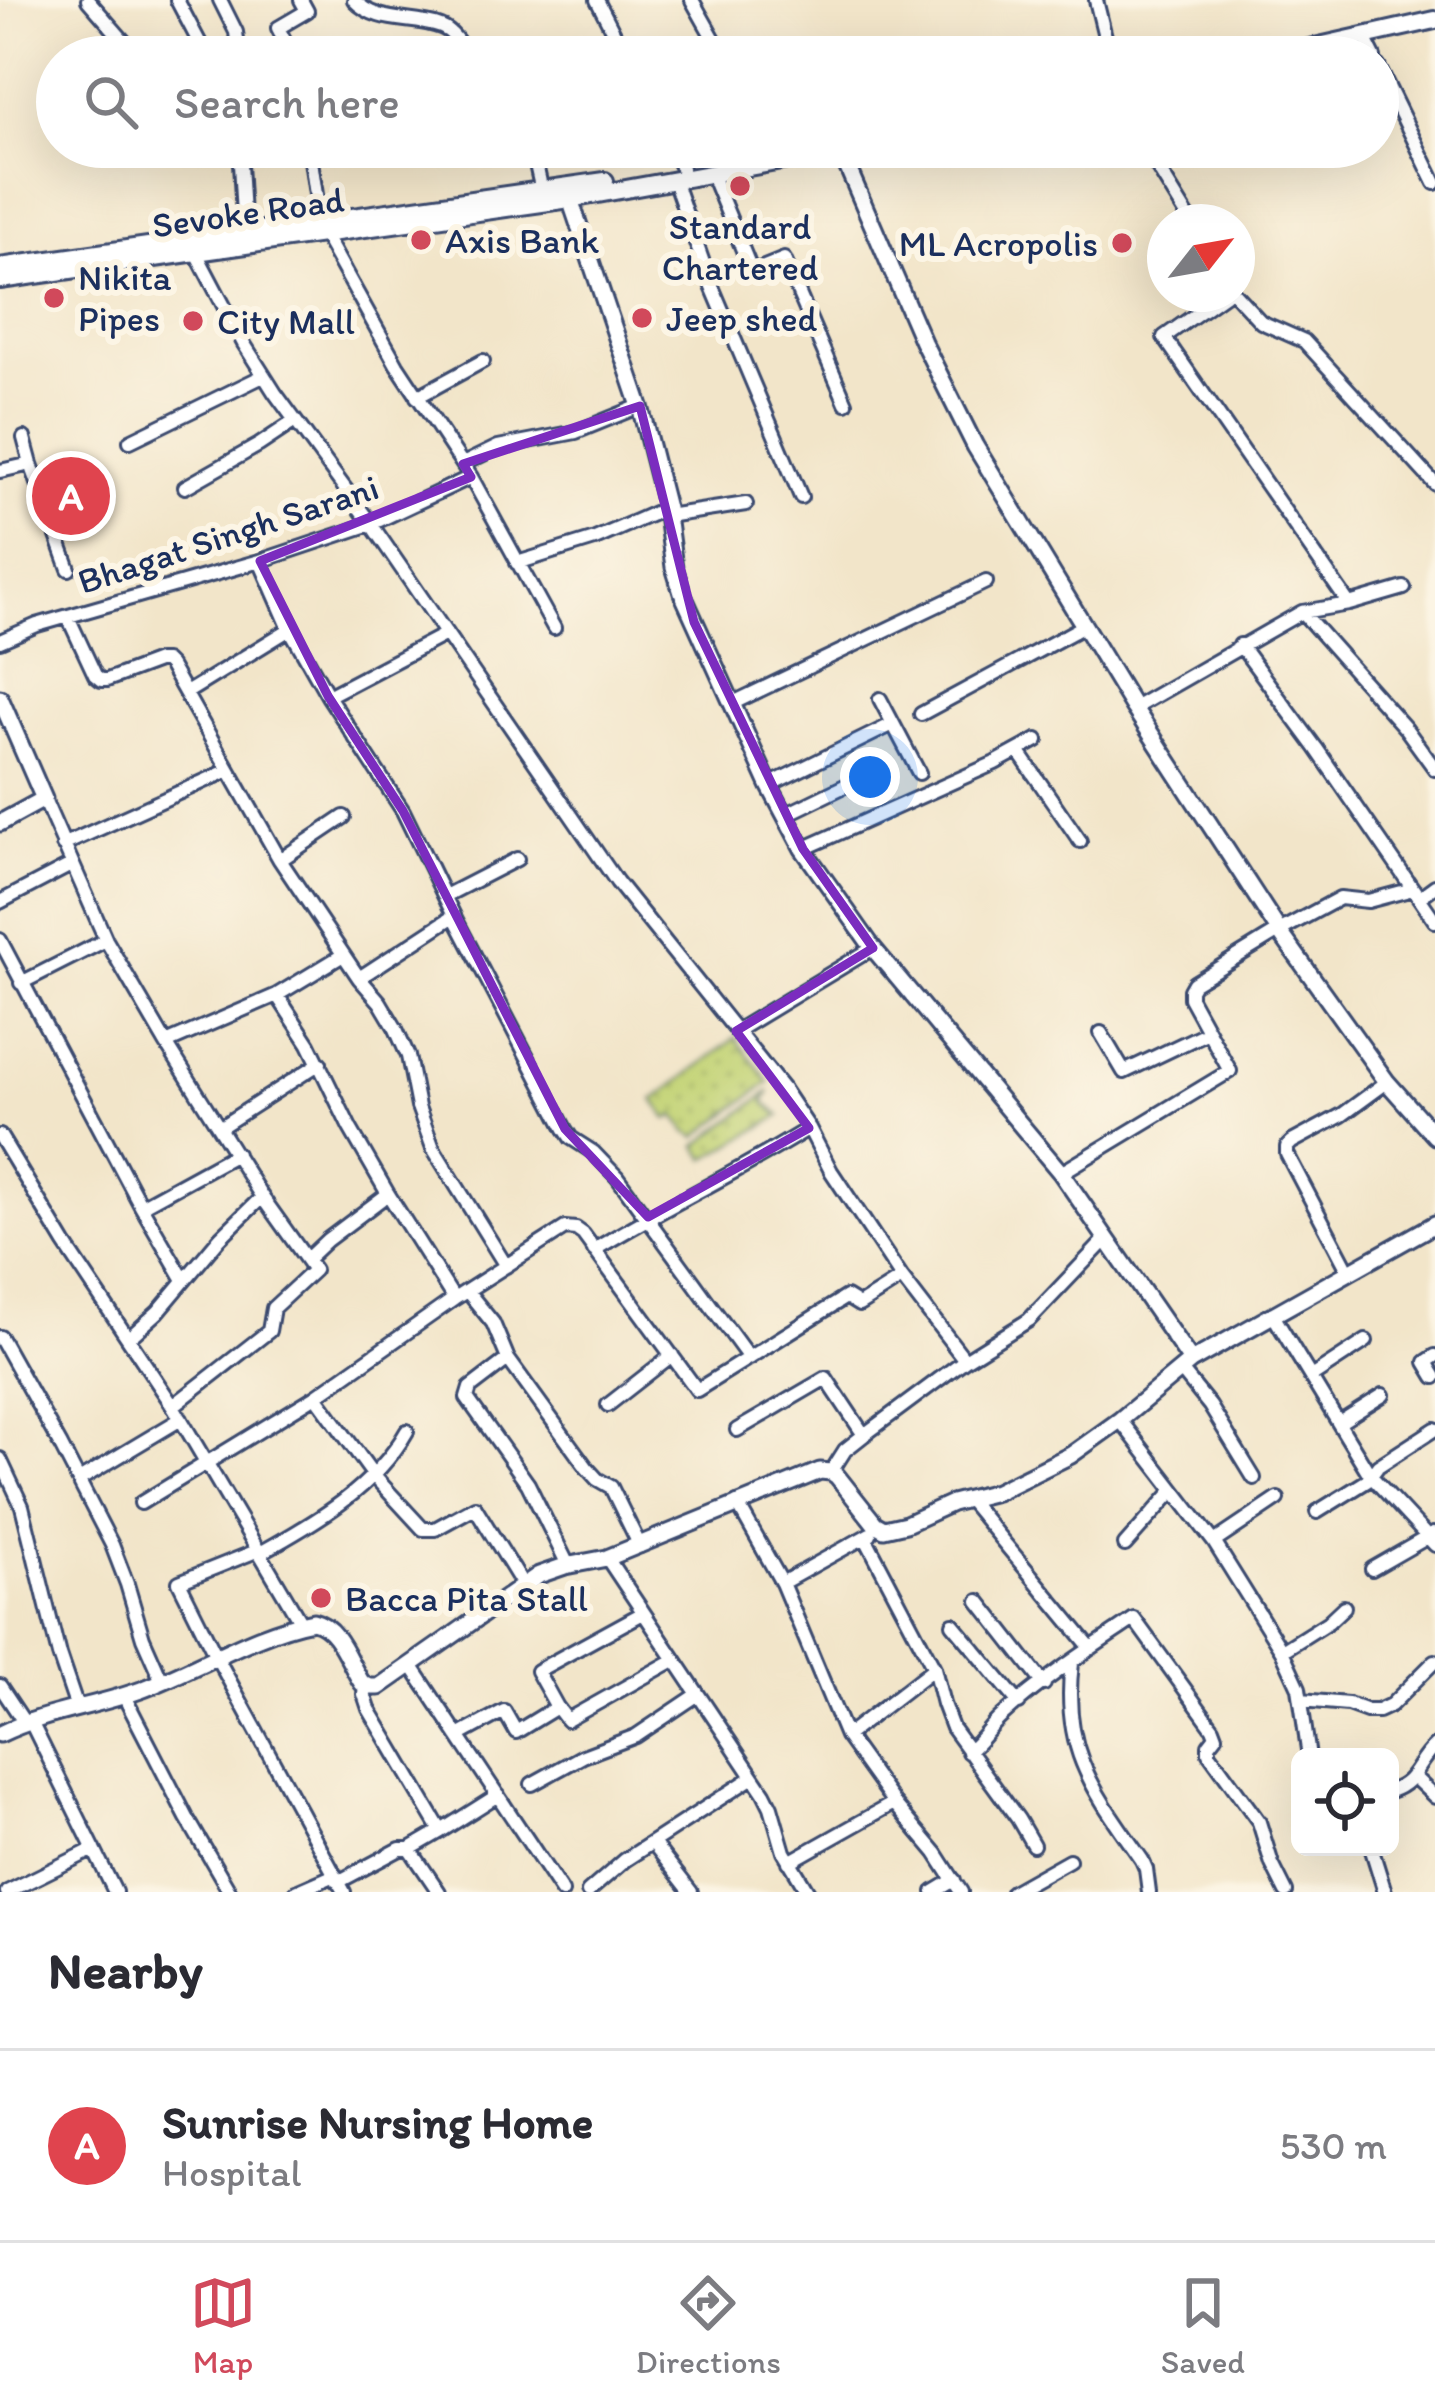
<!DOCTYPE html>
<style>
:root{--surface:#fff;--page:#f7f7f7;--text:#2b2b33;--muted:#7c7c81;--line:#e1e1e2;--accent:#d1495b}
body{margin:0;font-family:Itim,sans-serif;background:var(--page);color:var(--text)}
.controls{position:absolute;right:36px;bottom:36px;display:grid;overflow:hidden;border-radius:18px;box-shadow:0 12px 48px #0002}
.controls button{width:108px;height:108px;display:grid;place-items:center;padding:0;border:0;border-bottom:3px solid var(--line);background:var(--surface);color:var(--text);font:60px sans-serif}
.compass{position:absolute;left:1147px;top:204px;width:108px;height:108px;border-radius:50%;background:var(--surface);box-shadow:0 12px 48px #0002;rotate:59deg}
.you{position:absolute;left:870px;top:777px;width:42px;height:42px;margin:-30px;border:9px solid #fff;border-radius:50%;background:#1a73e8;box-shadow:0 0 0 18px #1a73e833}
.badge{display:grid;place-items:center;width:78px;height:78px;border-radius:50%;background:var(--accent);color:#fff;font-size:39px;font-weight:700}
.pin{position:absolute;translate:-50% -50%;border:6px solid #fff;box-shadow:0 3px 12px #0006}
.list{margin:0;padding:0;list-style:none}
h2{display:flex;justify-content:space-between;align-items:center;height:156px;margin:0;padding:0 48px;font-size:51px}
h2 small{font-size:39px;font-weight:400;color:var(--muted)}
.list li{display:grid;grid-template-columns:78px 1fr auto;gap:36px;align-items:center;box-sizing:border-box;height:192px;padding:0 48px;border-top:3px solid var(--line)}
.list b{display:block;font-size:45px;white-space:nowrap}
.list p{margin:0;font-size:39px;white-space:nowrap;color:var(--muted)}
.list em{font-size:39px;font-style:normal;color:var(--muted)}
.icon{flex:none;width:66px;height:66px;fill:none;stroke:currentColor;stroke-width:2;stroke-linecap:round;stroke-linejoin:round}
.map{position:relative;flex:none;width:1435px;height:1892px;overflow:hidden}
.search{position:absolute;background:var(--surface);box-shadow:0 12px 48px #0002;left:36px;right:36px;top:36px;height:132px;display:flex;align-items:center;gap:30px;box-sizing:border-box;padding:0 42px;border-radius:66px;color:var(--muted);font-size:45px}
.sheet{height:348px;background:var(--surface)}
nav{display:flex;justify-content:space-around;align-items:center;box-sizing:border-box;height:168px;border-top:3px solid var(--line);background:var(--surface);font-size:33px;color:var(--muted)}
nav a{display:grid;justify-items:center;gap:6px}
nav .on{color:var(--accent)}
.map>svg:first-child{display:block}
.green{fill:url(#green-dots);stroke:#6e816a;stroke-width:3}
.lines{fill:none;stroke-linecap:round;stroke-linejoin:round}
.minor-casing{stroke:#3b4a6e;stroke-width:18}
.tertiary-casing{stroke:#3b4a6e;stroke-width:21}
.secondary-casing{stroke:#3b4a6e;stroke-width:22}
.minor{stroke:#fff;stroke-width:12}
.tertiary{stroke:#fff;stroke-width:15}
.secondary{stroke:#fff;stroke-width:16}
.marked{fill:none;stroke:#7b2cbf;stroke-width:9;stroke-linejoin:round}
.poi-dot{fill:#d1495b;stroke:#fcf5e5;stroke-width:4.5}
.labels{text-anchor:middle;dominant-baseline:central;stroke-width:12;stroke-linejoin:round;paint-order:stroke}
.street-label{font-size:36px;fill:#1b2f5e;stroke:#fcf5e5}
.poi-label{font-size:36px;fill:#1b2f5e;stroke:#fcf5e5;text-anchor:start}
</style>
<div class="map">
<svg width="1435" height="1892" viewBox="0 0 1435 1892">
<defs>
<pattern id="green-dots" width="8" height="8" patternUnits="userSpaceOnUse" patternTransform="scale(3)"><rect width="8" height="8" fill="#c2d375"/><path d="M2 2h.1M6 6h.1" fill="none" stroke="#a6b568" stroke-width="1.8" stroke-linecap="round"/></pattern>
</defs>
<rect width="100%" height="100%" fill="#fcf5e5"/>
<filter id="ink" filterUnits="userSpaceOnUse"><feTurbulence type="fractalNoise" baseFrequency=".00833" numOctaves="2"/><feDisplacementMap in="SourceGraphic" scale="24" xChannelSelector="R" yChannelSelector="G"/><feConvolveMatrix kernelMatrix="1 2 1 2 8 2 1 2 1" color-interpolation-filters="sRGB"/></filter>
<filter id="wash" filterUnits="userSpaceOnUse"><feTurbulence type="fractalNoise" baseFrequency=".004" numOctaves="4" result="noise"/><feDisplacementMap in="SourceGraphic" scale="48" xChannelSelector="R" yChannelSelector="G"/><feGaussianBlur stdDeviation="2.7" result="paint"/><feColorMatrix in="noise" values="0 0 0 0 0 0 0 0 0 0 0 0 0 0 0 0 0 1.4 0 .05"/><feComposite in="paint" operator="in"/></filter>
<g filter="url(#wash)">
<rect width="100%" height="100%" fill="#f2e5c9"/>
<path class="green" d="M 735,1038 L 769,1082 L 697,1137 L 687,1132 L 675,1115 L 668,1119 L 654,1100 Z
M 770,1091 L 764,1102 L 780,1116 L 706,1159 L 697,1146 Z"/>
</g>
<g filter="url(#ink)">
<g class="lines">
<g class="minor-casing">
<path id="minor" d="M 88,0 L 135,54
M 177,0 L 207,57
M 220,0 L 236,32 L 239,57
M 354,0 C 377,25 412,16 441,27 C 454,32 461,46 468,57
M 597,0 L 626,57
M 692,0 L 724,57
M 1096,0 L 1110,57
M 1368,45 L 1374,57
M 293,57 L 278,28 L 307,11 L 301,0
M 1378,66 L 1435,183
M 239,147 L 244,232
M 309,147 L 320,222
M 532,147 L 542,191
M 671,147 L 682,168
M 765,147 L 766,153
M 1145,147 L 1191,222
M 712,175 L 752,272 L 784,259 L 846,403
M 674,180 L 708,277 L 801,497
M 324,234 L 397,365 L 471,477 L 554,628
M 196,253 L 244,344 L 275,393 L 371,524 L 617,882 L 783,1089 L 809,1128 L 831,1171 L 902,1278 L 965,1360
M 1225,294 L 1164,337 L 1349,604
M 1235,294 L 1261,322 L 1304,341 L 1435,484
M 417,397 L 483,361
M 24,438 L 31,464
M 130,441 L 263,376
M 463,464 L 498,447 L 576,432 L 640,406
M 0,471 L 31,464 L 69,569
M 185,487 L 259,445 L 295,421
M 667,516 L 746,504
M 260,561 L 290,629 L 328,696 L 403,811 L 454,916 L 565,1129 L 571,1138 L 593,1152 L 617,1177 L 749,1358
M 517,563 L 595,539 L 666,508
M 1302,612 L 1349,604 L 1404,588
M 68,617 L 95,675 L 101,680 L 107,680 L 158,661 L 165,661 L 170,666 L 280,860 L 359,978 L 380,1002 L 396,1029 L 408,1056 L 418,1107 L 433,1148 L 506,1266
M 0,641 L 37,625 L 260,561 L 371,524 L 471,477
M 1240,645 L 1316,748 L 1435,921
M 186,693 L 290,629
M 328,696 L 446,634
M 880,699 L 919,773
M 733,703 L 986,582
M 1134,708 L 1302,612 L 1406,729 L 1435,769
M 921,714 L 1084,626
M 1018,751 L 1080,841
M 769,785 L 893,724
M 44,799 L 106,940 L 166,1043 L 262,1197 L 314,1270 L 273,1308 L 269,1331 L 173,1406
M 785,815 L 857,780
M 63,845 L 227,771
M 803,849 L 995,763 L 1037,740
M 280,860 L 344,817
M 445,896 L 517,859
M 1420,897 L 1435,886
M 0,902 L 71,865
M 0,940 L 141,1206 L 236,1154
M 359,978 L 454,916
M 21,983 L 106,940
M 277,995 L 309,1044 L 350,1128 L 388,1194 L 454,1299
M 736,1031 L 873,948
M 1101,1033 L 1124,1072 L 1208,1032
M 166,1043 L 277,995 L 343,955
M 219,1128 L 320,1063
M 0,1136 L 65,1244 L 173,1406 L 301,1623
M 1061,1173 L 1230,1071 L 1190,998 L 1190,990 L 1194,983 L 1279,931 L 1340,898 L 1368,901 L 1413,889
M 141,1206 L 184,1280
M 594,1250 C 664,1207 739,1172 809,1128
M 307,1259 L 327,1240 L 388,1194
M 1349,1272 L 1287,1154 L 1287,1147 L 1292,1142 L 1342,1115 L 1387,1082
M 467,1291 L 493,1323 L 508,1359 L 587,1468 L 597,1479 L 611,1487 L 640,1546
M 1273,1315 L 1370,1475 L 1435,1545
M 0,1337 L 61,1446 L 112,1545 L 127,1584 L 143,1638 L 162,1681
M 129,1338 L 158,1312 L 220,1238 L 262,1197
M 1435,1356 L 1426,1362 L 1435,1377
M 508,1359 L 470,1388 L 467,1398 L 528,1484 L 568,1565
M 1181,1370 L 1210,1406 L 1254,1478
M 1311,1377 L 1366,1341
M 316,1396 L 374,1476 L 423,1529 L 435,1529 L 475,1507 L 523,1585
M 608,1405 L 672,1355
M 1120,1420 L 1214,1542 L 1282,1651 L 1299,1688 L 1309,1757
M 1339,1423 L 1383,1395
M 737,1430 L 826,1378 L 864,1435
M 0,1459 L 22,1506 L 59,1655 L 77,1708
M 831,1472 L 845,1450 L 864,1435 L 965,1360 L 1029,1320 L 1107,1238
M 79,1480 L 181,1419
M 968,1499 L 1091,1648
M 141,1503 L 316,1396 L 454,1299 L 565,1228 L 576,1229 L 583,1234 L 697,1390 L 846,1297 L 859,1305 L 902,1278
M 737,1503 L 782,1583 L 846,1736 L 894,1803 L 936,1853 L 961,1892
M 1317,1512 L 1367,1481 L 1378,1466 L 1435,1429
M 865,1537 L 934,1668 L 943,1704 L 952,1728 L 1018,1819 L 1033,1845
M 1214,1542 L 1278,1499
M 1125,1545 L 1173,1491
M 259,1550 L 179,1582 L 216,1656 L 344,1892
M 260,1553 C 316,1522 375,1488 407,1431
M 607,1558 L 764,1793 L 771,1807 L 784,1852 L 808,1892
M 1372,1569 L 1433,1534
M 782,1583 L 870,1534
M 979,1601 L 1044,1684
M 643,1613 L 537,1671 L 557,1707 L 567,1720 L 674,1660
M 953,1624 L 1019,1703
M 1282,1651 L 1328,1622 L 1344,1607
M 1072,1663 C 1061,1751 1094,1791 1142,1860 L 1146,1869 L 1149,1892
M 411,1665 L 562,1892
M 0,1686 L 24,1722
M 124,1696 L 187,1818 L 230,1892
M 1301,1700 L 1348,1704 L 1367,1711 L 1378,1711 L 1391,1705 L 1435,1661
M 30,1720 L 115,1892
M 458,1736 L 504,1711 L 516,1732 L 557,1707
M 846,1736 L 934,1668
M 968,1752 C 981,1741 989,1728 1001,1717 C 1040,1681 1090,1649 1134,1619 L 1213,1728 L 1216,1736 L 1209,1745 L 1209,1753 L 1259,1822 L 1272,1864 L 1286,1892
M 1414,1777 L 1435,1797
M 532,1784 L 583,1756 L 636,1736 L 697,1695
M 1390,1791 C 1417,1782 1415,1764 1435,1746
M 441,1831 L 498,1795
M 653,1843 L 691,1892
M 1371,1847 L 1385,1892
M 410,1849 L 439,1892
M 789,1862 L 894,1803
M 338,1882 L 400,1849 L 410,1849 L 441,1831 L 369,1709 L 364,1694 L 365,1685
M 7,1892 L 94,1849
M 296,1892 L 335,1875
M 588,1892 L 625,1860 L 753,1777
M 934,1892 L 954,1880
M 1012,1892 L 1069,1860"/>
</g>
<g class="tertiary-casing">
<path id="tertiary" d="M 841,152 L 923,342 L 975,446 L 1134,708 L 1279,931 L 1387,1082 L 1435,1136
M 570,199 L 640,406 L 666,508 L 674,567 L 682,593 L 769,785 L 803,849 L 873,948 L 1061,1173 L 1191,1361
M 0,698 L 44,799 L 0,823
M 0,1734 C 45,1712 94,1707 141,1690 C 196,1670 255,1632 313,1621 C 339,1627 348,1662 362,1683 L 370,1687 L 379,1687 L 539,1575 L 565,1566 L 607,1558 L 820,1471 L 831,1472 L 837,1476 L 875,1524 L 884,1529 L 906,1524 L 952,1503 L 996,1492 L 1071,1455 L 1120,1420 L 1191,1361 L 1435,1224"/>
</g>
<g class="secondary-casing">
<path id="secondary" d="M 1270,57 L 1435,20
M 0,267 L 605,181
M 0,280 L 570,199 L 860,147"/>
</g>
<use href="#minor" class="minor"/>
<use href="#tertiary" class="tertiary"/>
<use href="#secondary" class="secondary"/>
</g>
</g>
<path class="marked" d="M 640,406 L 694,622 L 803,849 L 873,948 L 736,1031 L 809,1128 L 648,1217 L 565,1129 L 403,811 L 328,696 L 260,561 L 471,477 L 463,464 Z"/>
<g class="poi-dot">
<circle cx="740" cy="186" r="12"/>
<circle cx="421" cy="240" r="12"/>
<circle cx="1122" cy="243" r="12"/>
<circle cx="54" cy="298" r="12"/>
<circle cx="642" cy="318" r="12"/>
<circle cx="193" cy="321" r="12"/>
<circle cx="321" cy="1598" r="12"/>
</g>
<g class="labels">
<g class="street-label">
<text transform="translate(248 212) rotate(-8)">Sevoke Road</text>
<text transform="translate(228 534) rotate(-18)">Bhagat Singh Sarani</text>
</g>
<g class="poi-label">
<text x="740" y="226" text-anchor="middle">Standard<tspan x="740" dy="41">Chartered</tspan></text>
<text x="445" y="240">Axis Bank</text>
<text x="1098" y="243" text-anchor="end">ML Acropolis</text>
<text x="78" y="277">Nikita<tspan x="78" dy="41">Pipes</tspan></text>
<text x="666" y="318">Jeep shed</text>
<text x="217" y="321">City Mall</text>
<text x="345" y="1598">Bacca Pita Stall</text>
</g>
</g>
</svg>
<div class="controls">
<button><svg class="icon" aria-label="locate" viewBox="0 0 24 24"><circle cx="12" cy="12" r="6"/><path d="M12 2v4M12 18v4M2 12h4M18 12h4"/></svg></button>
</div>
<svg class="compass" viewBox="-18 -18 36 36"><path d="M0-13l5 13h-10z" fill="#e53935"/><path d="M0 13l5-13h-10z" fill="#7c7c81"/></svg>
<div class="you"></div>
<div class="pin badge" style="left:71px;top:496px;background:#e0444e">A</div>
<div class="search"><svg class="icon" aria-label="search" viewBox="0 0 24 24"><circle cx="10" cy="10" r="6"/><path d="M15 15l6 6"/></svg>Search here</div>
</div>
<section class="sheet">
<h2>Nearby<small></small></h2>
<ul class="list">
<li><span class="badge" style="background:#e0444e">A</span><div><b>Sunrise Nursing Home</b><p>Hospital</p></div><em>530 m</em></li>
</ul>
</section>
<nav>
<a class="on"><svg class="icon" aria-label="map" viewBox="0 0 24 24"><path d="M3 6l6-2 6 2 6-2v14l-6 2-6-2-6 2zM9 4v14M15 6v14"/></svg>Map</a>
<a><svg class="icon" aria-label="directions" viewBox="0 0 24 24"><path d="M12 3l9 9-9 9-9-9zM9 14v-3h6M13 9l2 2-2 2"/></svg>Directions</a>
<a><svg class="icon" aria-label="saved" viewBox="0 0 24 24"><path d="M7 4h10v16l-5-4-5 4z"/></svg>Saved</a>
</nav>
